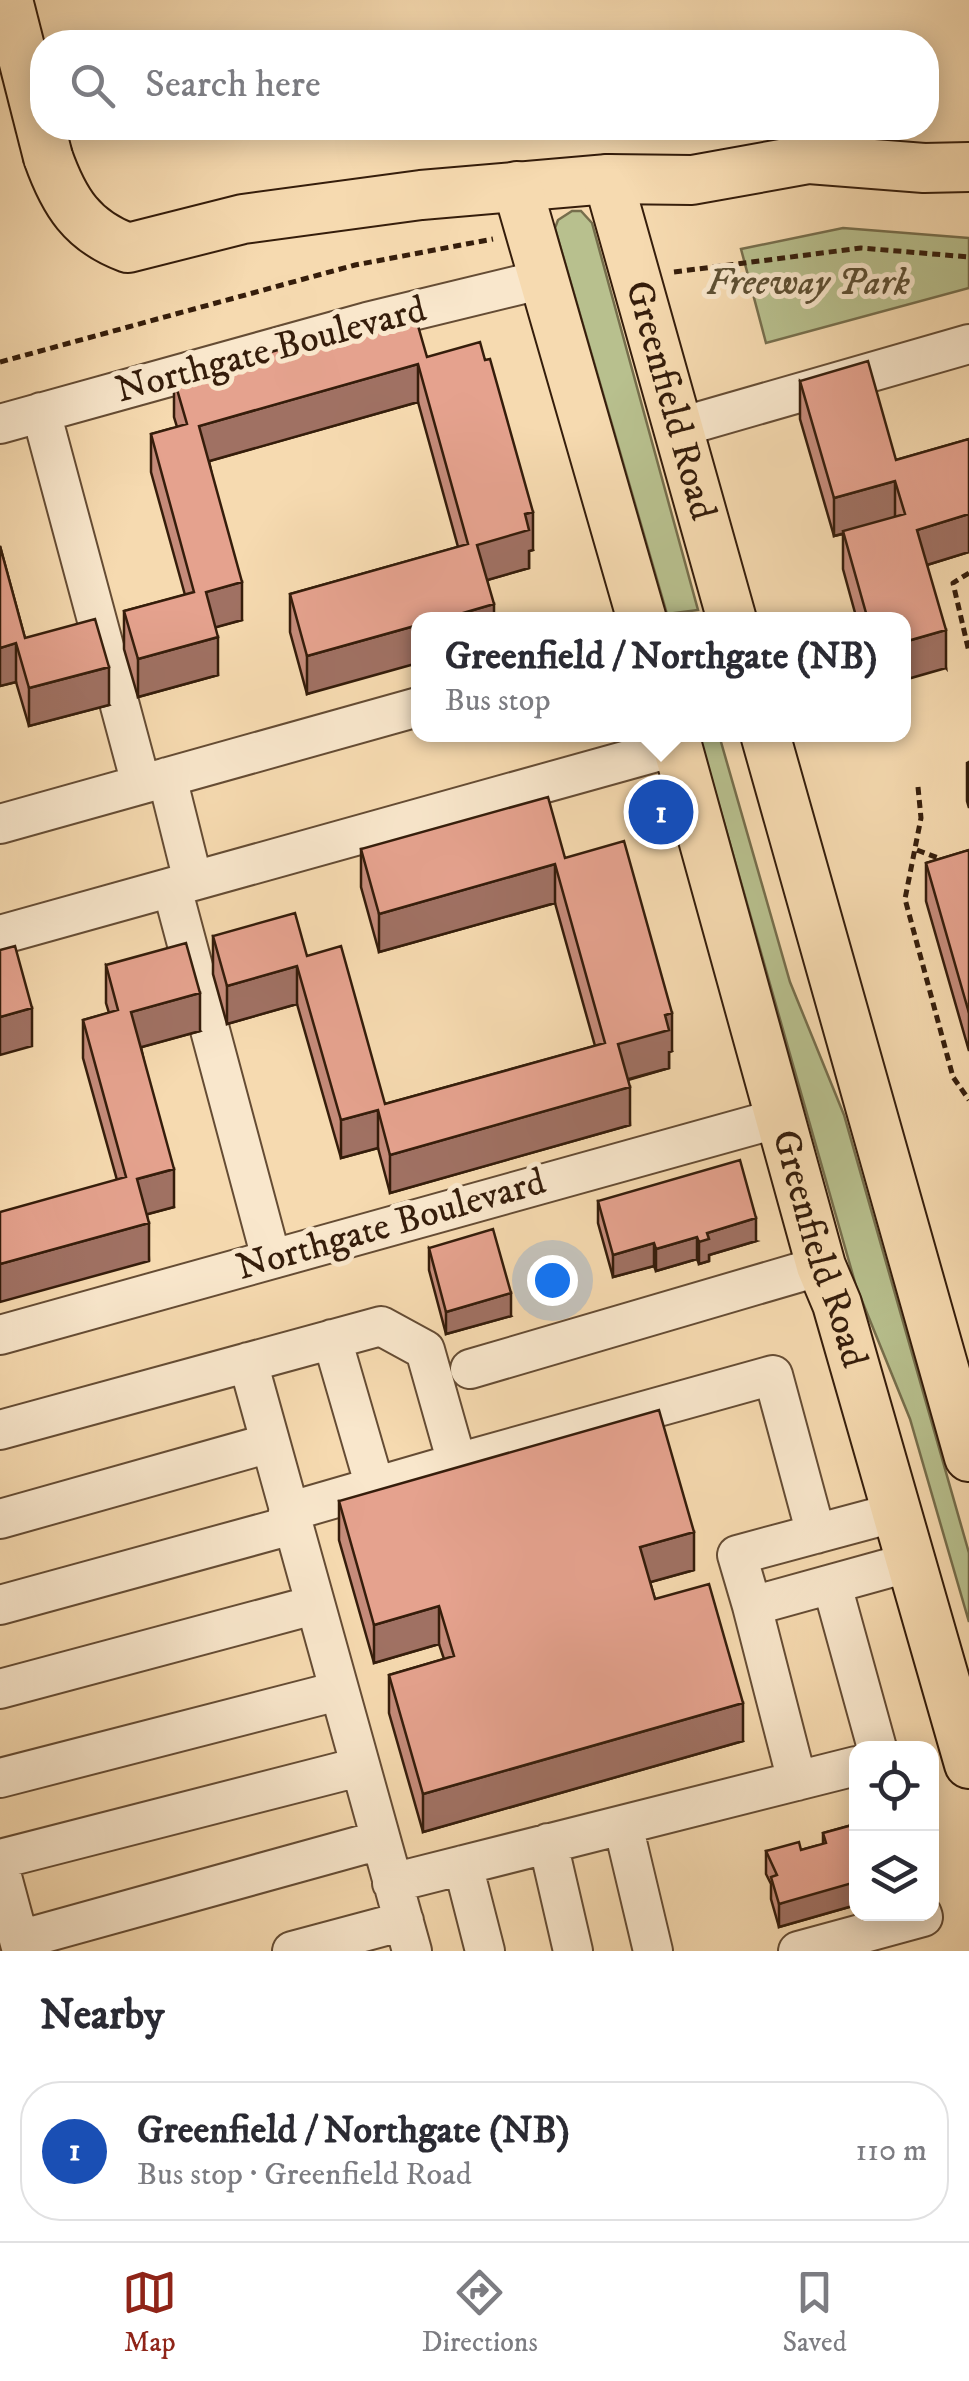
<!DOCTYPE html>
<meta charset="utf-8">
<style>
:root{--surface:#fff;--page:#f2f2f3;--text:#2b2b33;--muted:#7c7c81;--line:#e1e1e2;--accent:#8f2418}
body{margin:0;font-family:"IM FELL DW Pica",serif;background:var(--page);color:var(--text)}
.controls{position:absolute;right:30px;bottom:30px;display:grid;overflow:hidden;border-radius:20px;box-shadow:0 5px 25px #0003}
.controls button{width:90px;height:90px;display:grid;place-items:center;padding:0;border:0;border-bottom:2px solid var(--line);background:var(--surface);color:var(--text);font:50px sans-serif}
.you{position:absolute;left:552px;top:1280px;width:35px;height:35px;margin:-25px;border:8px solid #fff;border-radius:50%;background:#1a73e8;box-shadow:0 0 0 15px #1a73e833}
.badge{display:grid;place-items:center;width:65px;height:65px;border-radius:50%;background:var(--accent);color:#fff;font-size:32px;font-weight:700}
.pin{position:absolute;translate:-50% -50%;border:5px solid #fff;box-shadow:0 2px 10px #0006}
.popup{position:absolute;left:411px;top:612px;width:500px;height:130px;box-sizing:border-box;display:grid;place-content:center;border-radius:20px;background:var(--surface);filter:drop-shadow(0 2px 8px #0005);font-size:32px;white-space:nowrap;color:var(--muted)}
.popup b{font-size:38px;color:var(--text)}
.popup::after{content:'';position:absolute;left:50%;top:100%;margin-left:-20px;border:20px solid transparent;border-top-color:var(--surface)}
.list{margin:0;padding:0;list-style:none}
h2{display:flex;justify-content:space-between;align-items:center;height:130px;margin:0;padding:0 40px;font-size:42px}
h2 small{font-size:32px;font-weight:400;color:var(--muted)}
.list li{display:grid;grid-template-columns:65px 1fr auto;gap:30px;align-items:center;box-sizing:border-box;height:140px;margin:0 20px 20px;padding:0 20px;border:2px solid var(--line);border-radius:40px}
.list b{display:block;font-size:38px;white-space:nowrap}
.list p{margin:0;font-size:32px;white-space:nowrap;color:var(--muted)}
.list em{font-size:32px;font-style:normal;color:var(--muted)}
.icon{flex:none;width:55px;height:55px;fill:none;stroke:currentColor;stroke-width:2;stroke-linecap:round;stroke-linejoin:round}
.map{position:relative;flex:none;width:969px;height:1951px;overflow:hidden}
.search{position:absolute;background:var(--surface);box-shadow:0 5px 25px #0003;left:30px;right:30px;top:30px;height:110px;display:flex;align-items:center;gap:25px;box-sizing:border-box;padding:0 35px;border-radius:40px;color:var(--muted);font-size:38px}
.sheet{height:290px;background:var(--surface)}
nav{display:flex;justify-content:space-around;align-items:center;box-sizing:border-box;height:140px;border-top:2px solid var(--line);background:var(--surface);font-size:28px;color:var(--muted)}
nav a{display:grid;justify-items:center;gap:5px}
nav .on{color:var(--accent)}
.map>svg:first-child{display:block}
.green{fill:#b8c08e;stroke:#766e4c;stroke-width:2.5}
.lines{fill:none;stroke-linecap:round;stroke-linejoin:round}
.minor-casing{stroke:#654c34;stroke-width:42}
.major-casing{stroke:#351d0b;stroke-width:52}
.path{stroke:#351d0b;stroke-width:5;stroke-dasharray:8 5;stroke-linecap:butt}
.minor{stroke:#f9e7cc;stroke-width:38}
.major{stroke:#f6dab0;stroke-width:48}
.major-bridge-casing{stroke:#351d0b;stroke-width:52;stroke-linecap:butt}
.major-bridge{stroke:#f6dab0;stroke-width:48}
.wall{fill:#c58b7a;stroke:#351d0b;stroke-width:2.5}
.shaded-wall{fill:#a07163;stroke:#351d0b;stroke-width:2.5}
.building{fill:#e5a28e;stroke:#351d0b;stroke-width:2.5}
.labels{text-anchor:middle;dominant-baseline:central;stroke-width:10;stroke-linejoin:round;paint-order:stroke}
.park-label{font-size:38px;font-style:italic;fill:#5c4e32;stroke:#f9e7cc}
.street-label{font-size:38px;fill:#351d0b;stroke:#f9e7cc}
</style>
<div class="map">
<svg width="969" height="1951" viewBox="0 0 969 1951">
<rect width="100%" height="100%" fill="#f6dab0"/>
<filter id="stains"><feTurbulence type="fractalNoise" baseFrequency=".002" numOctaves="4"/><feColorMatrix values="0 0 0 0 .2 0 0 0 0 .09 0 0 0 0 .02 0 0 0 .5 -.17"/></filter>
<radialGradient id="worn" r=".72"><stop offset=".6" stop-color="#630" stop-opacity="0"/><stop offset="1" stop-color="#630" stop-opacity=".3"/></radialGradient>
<path class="green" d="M 572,211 L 581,211 L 592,223 L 698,610 L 667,614 L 555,228 L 558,220 Z
M 843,228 L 969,238 L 969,288 L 766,343 L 741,249 Z
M 699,735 L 719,735 L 790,982 L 844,1115 L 969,1553 L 969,1622 L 910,1419 L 856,1286 Z"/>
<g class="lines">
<g class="minor-casing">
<path id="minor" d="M 41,412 L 141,784
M 0,424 L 367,322 L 544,279
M 677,428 L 969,344
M 167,777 L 193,881
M 0,824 L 418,707
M 172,888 L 271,1258
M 0,935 L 678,746
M 0,1335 L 783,1117
M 332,1339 L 375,1487
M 248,1362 L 412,1951
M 470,1369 L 821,1266
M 0,1430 L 381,1326 L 425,1350 L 457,1463 L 773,1375 L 816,1534
M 288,1512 L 457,1463
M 897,1512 L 737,1555 L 752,1606 L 911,1562
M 0,1519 L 270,1443
M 832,1585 L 877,1748
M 0,1605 L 292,1525
M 752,1606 L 797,1781
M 0,1689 L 314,1605
M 0,1778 L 338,1691
M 623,1825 L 653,1951
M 548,1843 L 573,1951
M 0,1859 L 359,1767
M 463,1865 L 485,1951
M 0,1869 L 22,1951
M 392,1883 L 856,1766
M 19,1940 L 380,1840
M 292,1951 L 404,1921
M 798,1951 L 923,1917 L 922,1914"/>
</g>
<g class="major-casing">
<g id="major">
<path d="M 48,157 C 64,202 82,231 128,248 L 243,219 L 421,195 L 608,179 L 692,180 L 809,159 L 924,168 L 969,167"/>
<path id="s1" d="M 608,179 L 732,620"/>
<path d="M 517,186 L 642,620"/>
<path id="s2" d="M 674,734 L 821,1266 L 837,1304 L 969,1764"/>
<path d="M 765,734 L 969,1457"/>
</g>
</g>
<path class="path" d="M 674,272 L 861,248 L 969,257
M 0,362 L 355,265 L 493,239
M 969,573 L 953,583 L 969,652
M 918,787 L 921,818 L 905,899 L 953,1077 L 969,1100
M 917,850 L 946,861"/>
<use href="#minor" class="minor"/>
<use href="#major" class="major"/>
<g class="major-bridge-casing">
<path id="major-bridge" d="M 8,0 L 48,157"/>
</g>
<use href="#major-bridge" class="major-bridge"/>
</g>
<path class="wall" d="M 427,357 L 533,550 L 529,551 L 529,568 L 487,580 L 494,620 L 307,694 L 290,632 L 290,594 L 458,547 L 418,402 L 209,461 L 242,620 L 215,627 L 218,675 L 138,697 L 124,649 L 124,611 L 185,595 L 151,472 L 151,434 L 177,427 L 174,417 L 174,379 Z
M 800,381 L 896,460 L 969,439 L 969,552 L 927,565 L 946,668 L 904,620 L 857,620 L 843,569 L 843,534 L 834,536 L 800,419 Z
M 0,546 L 25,638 L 109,705 L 29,726 L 16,682 L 0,686 Z
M 969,762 L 969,808 L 967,801 L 967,763 Z
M 361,849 L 565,858 L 672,1051 L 669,1052 L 669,1068 L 628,1080 L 630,1125 L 390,1193 L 378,1148 L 341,1158 L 297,1004 L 227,1024 L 213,974 L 213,936 L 307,956 L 385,1104 L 595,1046 L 555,903 L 379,952 L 361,887 Z
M 969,850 L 969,1051 L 926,901 L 926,863 Z
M 106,965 L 200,1031 L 141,1047 L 174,1207 L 147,1214 L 149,1261 L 117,1180 L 83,1058 L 83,1020 L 109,1013 L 106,1003 Z
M 598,1201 L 756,1241 L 709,1255 L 709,1261 L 699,1264 L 697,1259 L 656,1271 L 654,1266 L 613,1277 L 598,1223 Z
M 429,1248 L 511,1316 L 446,1334 L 429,1270 Z
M 339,1501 L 694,1570 L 650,1582 L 655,1599 L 743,1741 L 423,1832 L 389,1713 L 389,1675 L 444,1659 L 439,1644 L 374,1663 L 339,1540 Z
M 856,1824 L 856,1905 L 779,1927 L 771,1899 L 771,1884 L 766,1874 L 766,1851 L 801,1850 L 823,1844 L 823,1833 Z"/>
<path class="shaded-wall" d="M 418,364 L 418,402 L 199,464 L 199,426 Z
M 895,481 L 895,519 L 834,536 L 834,498 Z
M 533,512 L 533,550 L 529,551 L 529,568 L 477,583 L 477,545 L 525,514 Z
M 969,514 L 969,552 L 917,568 L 917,530 Z
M 242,582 L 242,620 L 206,630 L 206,592 Z
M 494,604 L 494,620 L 439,620 Z
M 418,625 L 418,663 L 307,694 L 307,656 Z
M 946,630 L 946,668 L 904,680 L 904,642 Z
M 218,637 L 218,675 L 138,697 L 138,659 Z
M 16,643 L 16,682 L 0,686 L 0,648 Z
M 109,667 L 109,705 L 29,726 L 29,688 Z
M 555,864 L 555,903 L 379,952 L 379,914 Z
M 297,966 L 297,1004 L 227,1024 L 227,986 Z
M 200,993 L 200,1031 L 131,1050 L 131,1012 Z
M 32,1008 L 32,1046 L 0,1055 L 0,1017 Z
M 672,1013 L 672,1051 L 669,1052 L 669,1068 L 618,1082 L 618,1044 L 665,1015 Z
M 630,1087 L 630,1125 L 390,1193 L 390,1155 Z
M 378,1110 L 378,1148 L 341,1158 L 341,1120 Z
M 174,1169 L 174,1207 L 137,1217 L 137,1179 Z
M 756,1218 L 756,1241 L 709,1255 L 709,1261 L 699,1264 L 699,1242 L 707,1233 Z
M 149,1223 L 149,1261 L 0,1302 L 0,1264 Z
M 697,1237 L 697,1259 L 656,1271 L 656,1249 Z
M 654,1243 L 654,1266 L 613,1277 L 613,1255 Z
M 511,1293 L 511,1316 L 446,1334 L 446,1312 Z
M 694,1532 L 694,1570 L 640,1585 L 640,1547 Z
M 439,1606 L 439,1644 L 374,1663 L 374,1625 Z
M 743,1703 L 743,1741 L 423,1832 L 423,1794 Z
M 856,1874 L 856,1905 L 779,1927 L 779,1904 Z"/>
<path class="building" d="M 414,312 L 427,357 L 480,342 L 485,360 L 490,359 L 533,512 L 525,514 L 529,530 L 477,545 L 494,604 L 439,620 L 418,620 L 418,625 L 307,656 L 290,594 L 468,544 L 418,364 L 199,426 L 242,582 L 206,592 L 218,637 L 138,659 L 124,611 L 194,592 L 151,434 L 187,424 L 174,379 Z
M 868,361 L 896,460 L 969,439 L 969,514 L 917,530 L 946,630 L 904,642 L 904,620 L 868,620 L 843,531 L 905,514 L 895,481 L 834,498 L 800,381 Z
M 0,546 L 25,638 L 95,619 L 109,667 L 29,688 L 16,643 L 0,648 Z
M 548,797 L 565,858 L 624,841 L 672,1013 L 665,1015 L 669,1030 L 618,1044 L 630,1087 L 390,1155 L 378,1110 L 341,1120 L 297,966 L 227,986 L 213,936 L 295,913 L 307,956 L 341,946 L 385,1104 L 605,1043 L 555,864 L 379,914 L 361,849 Z
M 969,850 L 969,1013 L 926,863 Z
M 186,943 L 200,993 L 131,1012 L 174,1169 L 137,1179 L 149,1223 L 0,1264 L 0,1212 L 126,1177 L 83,1020 L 118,1010 L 106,965 Z
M 15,946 L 32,1008 L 0,1017 L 0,950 Z
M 740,1160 L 756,1218 L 707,1233 L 709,1239 L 699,1242 L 697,1237 L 656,1249 L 654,1243 L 613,1255 L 598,1201 Z
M 493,1229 L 511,1293 L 446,1312 L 429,1248 Z
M 659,1410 L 694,1532 L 640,1547 L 655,1599 L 709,1584 L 743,1703 L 423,1794 L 389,1675 L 454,1656 L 439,1606 L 374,1625 L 339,1501 Z
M 856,1824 L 856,1874 L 854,1875 L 856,1882 L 779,1904 L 771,1877 L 777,1875 L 766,1851 L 799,1842 L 801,1850 L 826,1843 L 823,1833 Z"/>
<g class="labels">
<g class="park-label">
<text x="808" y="283">Freeway Park</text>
</g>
<g class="street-label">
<text transform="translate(271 350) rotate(-15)">Northgate Boulevard</text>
<text stroke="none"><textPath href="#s1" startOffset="230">Greenfield Road</textPath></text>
<text transform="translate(391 1225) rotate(-16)">Northgate Boulevard</text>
<text stroke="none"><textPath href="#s2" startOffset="535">Greenfield Road</textPath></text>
</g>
</g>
<rect width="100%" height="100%" filter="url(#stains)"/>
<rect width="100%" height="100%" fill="url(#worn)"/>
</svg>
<div class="controls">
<button><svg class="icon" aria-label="locate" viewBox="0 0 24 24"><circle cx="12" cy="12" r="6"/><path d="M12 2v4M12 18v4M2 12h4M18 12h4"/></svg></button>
<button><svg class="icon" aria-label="layers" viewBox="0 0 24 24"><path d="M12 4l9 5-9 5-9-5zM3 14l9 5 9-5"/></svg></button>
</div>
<div class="you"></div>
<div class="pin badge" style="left:661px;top:812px;background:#1a4fb4">1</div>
<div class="popup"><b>Greenfield / Northgate (NB)</b>Bus stop</div>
<div class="search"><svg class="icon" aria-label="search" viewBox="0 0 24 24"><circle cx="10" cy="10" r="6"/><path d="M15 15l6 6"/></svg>Search here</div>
</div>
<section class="sheet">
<h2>Nearby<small></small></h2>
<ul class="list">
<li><span class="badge" style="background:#1a4fb4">1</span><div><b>Greenfield / Northgate (NB)</b><p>Bus stop · Greenfield Road</p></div><em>110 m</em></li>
</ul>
</section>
<nav>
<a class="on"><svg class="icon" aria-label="map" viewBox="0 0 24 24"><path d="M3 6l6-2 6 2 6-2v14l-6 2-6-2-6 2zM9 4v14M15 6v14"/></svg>Map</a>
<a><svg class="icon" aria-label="directions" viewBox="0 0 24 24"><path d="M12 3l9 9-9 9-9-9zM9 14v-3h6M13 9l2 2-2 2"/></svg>Directions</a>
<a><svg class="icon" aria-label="saved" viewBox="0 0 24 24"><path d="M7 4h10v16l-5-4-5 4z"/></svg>Saved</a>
</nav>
